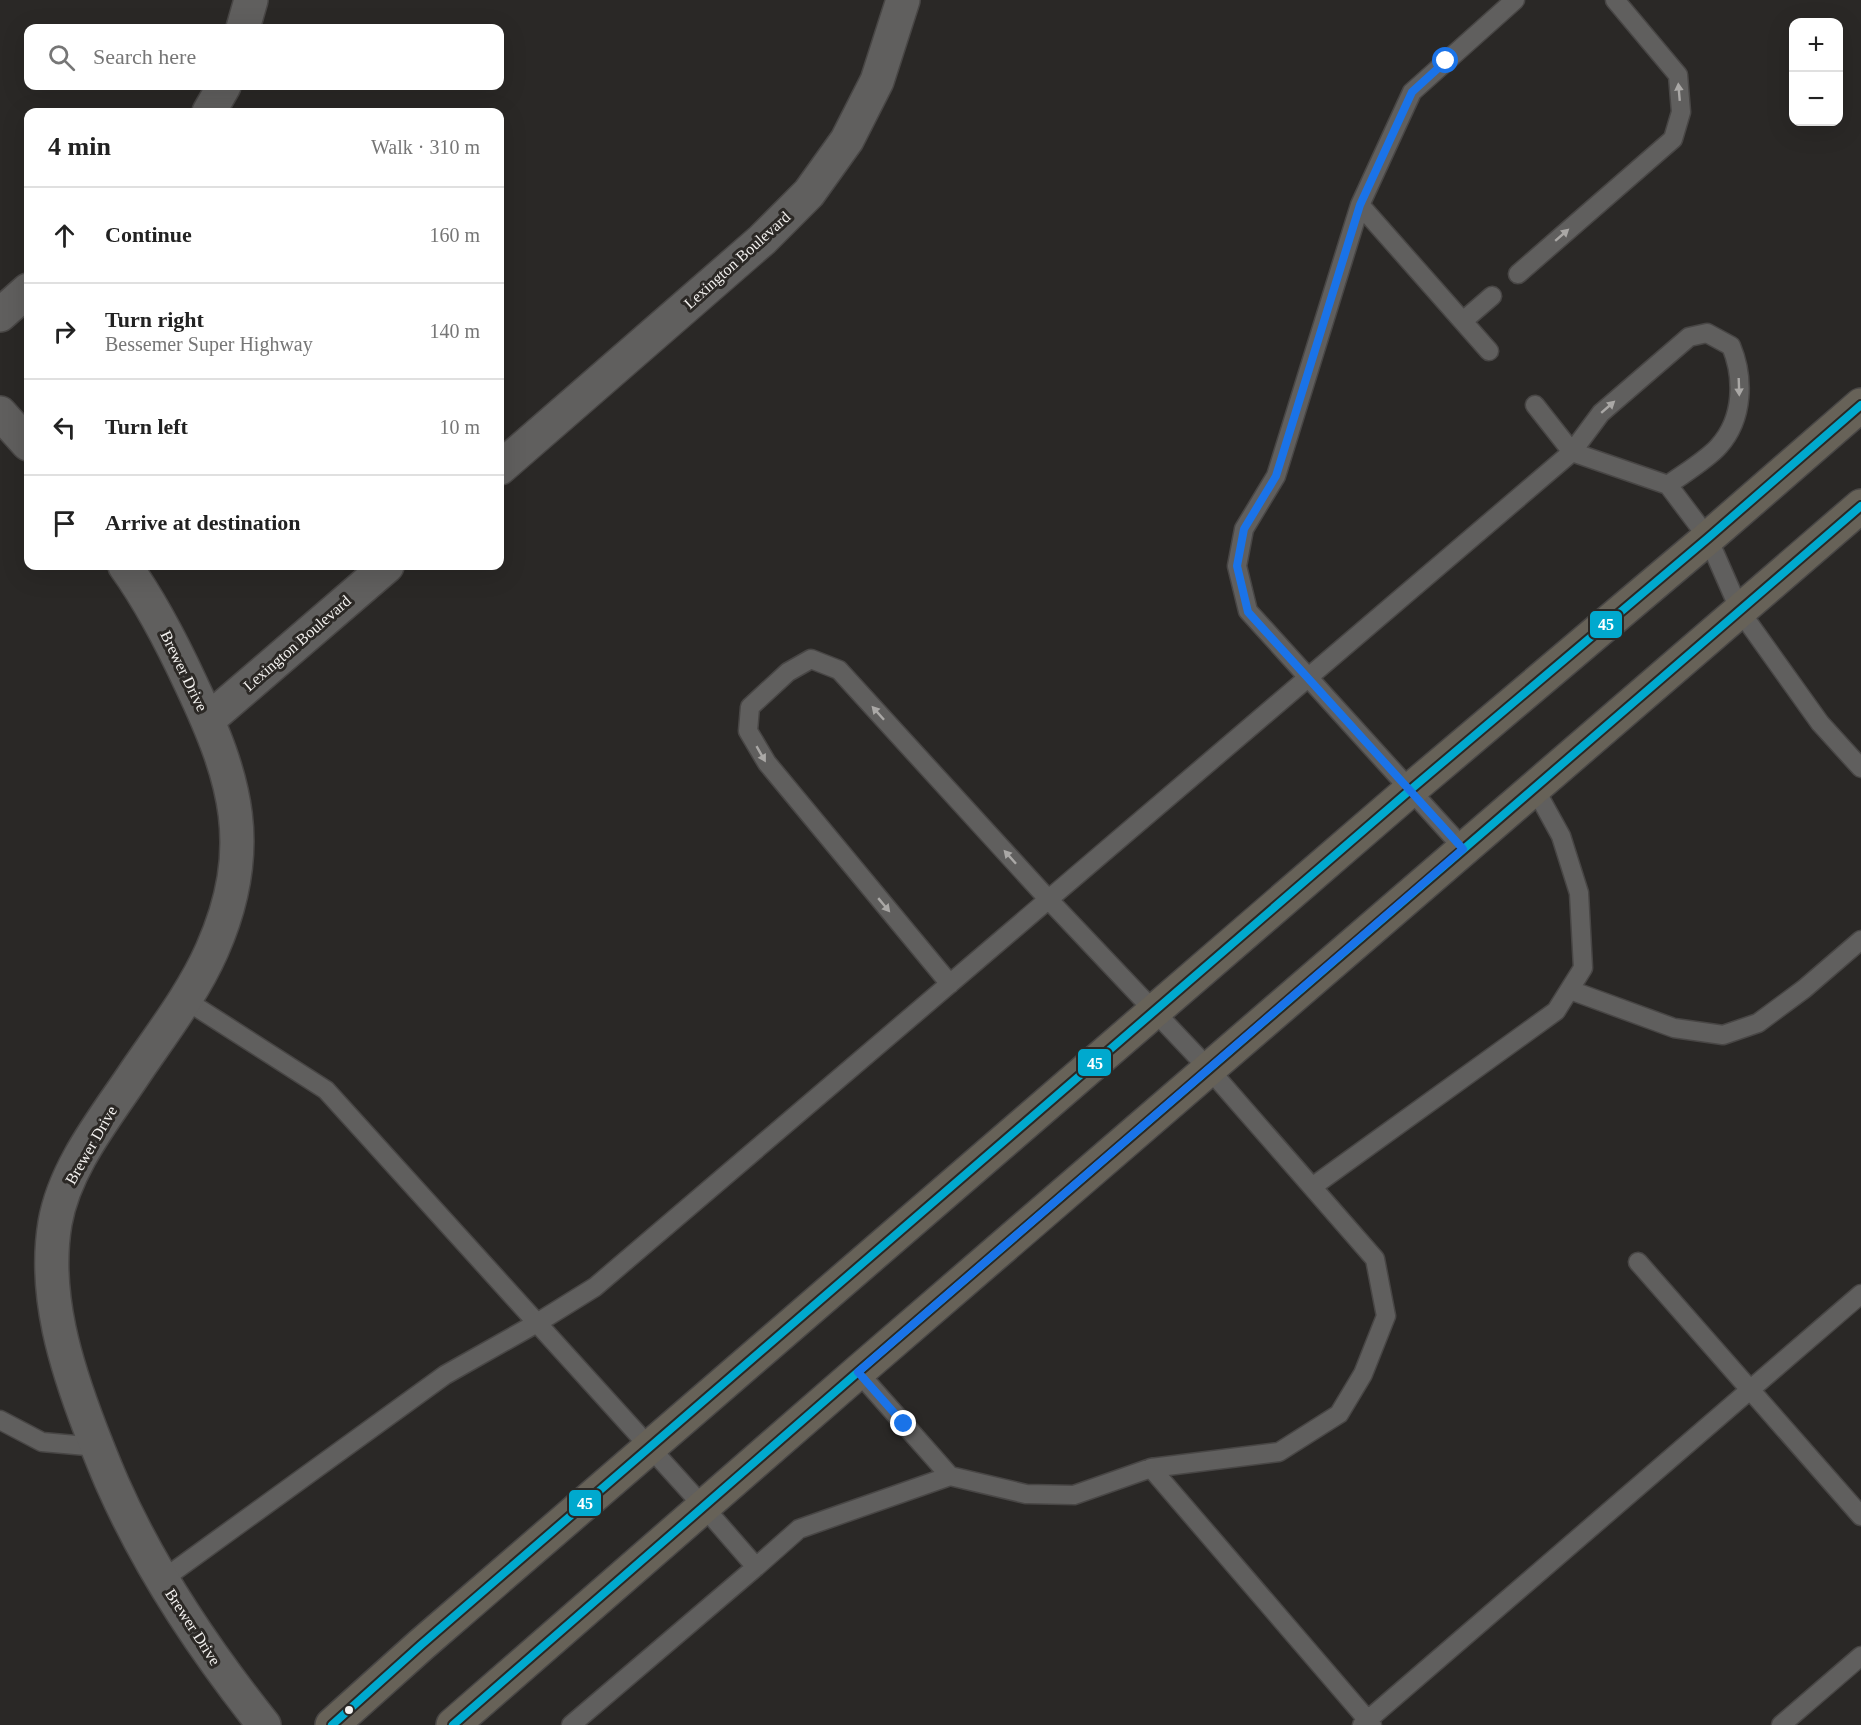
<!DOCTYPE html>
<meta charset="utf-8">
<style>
:root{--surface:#fff;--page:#f6f6f6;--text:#222;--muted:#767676;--line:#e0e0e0}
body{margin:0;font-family:"Times New Roman",serif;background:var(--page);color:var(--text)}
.controls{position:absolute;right:18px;top:18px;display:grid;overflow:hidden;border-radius:12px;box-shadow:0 6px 24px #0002}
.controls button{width:54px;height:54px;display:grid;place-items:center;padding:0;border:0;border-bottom:2px solid var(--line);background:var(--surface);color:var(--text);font:30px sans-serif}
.stop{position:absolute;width:18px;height:18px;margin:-14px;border:4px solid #1a73e8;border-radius:50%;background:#fff}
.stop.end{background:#1a73e8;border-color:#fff;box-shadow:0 2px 6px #0008}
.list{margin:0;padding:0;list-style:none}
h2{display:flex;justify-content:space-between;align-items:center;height:78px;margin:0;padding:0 24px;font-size:26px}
h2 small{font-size:20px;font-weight:400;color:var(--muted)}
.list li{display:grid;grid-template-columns:39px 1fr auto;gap:18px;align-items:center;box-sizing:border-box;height:96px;padding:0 24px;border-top:2px solid var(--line)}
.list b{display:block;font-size:22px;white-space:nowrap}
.list p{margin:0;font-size:20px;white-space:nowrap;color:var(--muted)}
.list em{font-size:20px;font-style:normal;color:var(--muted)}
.icon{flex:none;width:33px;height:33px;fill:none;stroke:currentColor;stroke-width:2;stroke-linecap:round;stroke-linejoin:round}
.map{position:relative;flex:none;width:1861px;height:1725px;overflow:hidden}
.search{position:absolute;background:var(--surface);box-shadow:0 6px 24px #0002;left:24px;top:24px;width:480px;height:66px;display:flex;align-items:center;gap:15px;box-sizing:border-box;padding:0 21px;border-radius:12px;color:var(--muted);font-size:22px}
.panel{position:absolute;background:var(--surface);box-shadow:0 6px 24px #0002;left:24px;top:108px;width:480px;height:462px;border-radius:12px}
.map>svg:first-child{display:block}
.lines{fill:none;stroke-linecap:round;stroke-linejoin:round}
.service-casing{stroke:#484645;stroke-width:21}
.minor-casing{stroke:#484645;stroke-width:36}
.primary-casing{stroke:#484645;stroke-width:36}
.service{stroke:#605f5e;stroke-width:18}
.minor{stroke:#605f5e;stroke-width:33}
.primary{stroke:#676258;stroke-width:33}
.bus-1-casing{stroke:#2b2825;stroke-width:12}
.bus-1{stroke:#00a9ce;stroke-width:8}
.oneway{fill:#aaa8a6}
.route{stroke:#1a73e8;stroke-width:8}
.bus-dot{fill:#f3f1ef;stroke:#2b2825;stroke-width:2}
.labels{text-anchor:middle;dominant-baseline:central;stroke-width:6;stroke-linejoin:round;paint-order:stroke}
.street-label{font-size:16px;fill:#f3f1ef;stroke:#2b2825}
.line-badge{stroke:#2b2825;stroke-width:2}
.badge-label{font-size:16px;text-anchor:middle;font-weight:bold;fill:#fff}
</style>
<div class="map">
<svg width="1861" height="1725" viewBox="0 0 1861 1725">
<rect width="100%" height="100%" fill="#2a2826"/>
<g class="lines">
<g class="service-casing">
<path id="service" d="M 1360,205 L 1489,351
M 1518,274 L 1673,139 L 1681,112 L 1678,75 L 1615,0
M 1463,321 L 1492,296
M 1535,405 L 1572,452 L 1668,485 L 1708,538 L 1740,611 L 1820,723 L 1861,768
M 1463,848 L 1248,611 L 1237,566 L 1244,529 L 1276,476 L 1360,205 L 1412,92 L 1515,0
M 950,984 L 767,763 L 748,731 L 750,707 L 788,672 L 811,659 L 839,670 L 1049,900 L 1209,1069 L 1375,1259 L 1386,1316 L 1363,1374 L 1339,1414 L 1279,1452 L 1151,1468
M 1570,990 L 1674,1028 L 1723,1035 L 1758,1023 L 1804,989 L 1861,940
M 184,999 L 326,1090 L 703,1506 L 756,1567 L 571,1725
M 1312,1187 L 1556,1011 L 1583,968 L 1579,893 L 1561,836 L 1534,787
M 1638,1262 L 1861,1516
M 0,1420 L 42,1442 L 98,1447
M 950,1476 L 1026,1494 L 1074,1495 L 1151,1468 L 1372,1725
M 756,1567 L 799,1529 L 950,1476 L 858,1372
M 162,1580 L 445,1375 L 537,1323 L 595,1287 L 1572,452 L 1601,413 L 1689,337 L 1707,333 L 1731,346 C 1744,377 1744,418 1719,446 C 1708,459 1683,474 1668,485
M 1362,1725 L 1861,1294
M 1781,1725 L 1861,1656"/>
</g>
<g class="minor-casing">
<path id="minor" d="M 243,28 L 251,0
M 209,112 L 224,86
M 0,315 L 28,290
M 0,413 L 28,444
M 500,468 L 762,240 L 809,193 L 847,140 L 877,81 L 903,0
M 125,566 C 151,602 172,643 191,684 C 236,779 257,848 212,950 C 193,993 163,1032 137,1070 C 106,1117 65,1166 55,1223 C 43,1294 66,1366 91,1431 C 98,1449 105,1467 113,1485 C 151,1571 205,1651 264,1725
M 208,720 L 387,566"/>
</g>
<g class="primary-casing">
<path id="primary" d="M 332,1725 L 421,1645 L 1409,791 L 1708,538 L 1861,405
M 453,1725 L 858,1372 L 1861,506"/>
</g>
<use href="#service" class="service"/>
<use href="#minor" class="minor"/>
<use href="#primary" class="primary"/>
<g class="bus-1-casing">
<path id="bus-1" d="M 332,1725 L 421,1645 L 1409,791 L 1708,538 L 1861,405
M 453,1725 L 858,1372 L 1861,506"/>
</g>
<use href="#bus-1" class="bus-1"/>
</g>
<defs><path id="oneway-solid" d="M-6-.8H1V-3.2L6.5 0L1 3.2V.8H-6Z" transform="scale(1.5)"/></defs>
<g class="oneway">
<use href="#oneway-solid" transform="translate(1679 92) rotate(-95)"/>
<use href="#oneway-solid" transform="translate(1562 235) rotate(-41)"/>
<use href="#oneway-solid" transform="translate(1739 387) rotate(88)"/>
<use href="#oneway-solid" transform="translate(1608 407) rotate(-41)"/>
<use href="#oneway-solid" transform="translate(878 713) rotate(-132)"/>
<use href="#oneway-solid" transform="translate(761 754) rotate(60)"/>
<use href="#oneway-solid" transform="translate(1010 857) rotate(-132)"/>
<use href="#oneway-solid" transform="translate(884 905) rotate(50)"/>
</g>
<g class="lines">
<path class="route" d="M 904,1424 L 858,1372 L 1463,849 L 1248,612 L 1237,566 L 1244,529 L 1276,476 L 1360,205 L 1412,92 L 1446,61"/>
</g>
<circle class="bus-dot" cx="349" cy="1710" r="5"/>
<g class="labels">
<g class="street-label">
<text transform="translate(737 260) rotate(-42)">Lexington Boulevard</text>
<text transform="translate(297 643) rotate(-41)">Lexington Boulevard</text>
<text transform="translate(184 671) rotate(64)">Brewer Drive</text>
<text transform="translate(91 1145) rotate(-60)">Brewer Drive</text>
<text transform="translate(193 1627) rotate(57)">Brewer Drive</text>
</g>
</g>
<g class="line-badge">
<rect x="1589" y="610" width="34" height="29" rx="6" fill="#00a9ce"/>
<rect x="1077" y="1048" width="35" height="29" rx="6" fill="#00a9ce"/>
<rect x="568" y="1489" width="34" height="28" rx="6" fill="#00a9ce"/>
</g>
<g class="badge-label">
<text x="1606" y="630">45</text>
<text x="1095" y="1069">45</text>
<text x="585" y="1509">45</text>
</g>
</svg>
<div class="controls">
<button>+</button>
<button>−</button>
</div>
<div class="stop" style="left:1446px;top:61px"></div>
<div class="stop end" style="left:904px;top:1424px"></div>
<div class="search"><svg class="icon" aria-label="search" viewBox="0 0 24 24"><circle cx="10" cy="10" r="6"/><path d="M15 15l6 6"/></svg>Search here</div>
<section class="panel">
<h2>4 min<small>Walk · 310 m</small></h2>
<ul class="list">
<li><svg class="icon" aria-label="ahead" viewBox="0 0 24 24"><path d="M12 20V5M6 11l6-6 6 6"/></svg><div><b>Continue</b></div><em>160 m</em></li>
<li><svg class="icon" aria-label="right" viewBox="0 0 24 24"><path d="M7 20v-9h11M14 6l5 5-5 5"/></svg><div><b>Turn right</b><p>Bessemer Super Highway</p></div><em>140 m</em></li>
<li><svg class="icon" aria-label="left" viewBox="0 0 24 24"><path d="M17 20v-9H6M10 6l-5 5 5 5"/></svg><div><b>Turn left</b></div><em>10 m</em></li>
<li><svg class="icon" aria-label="arrive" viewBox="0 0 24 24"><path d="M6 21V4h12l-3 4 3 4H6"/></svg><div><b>Arrive at destination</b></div></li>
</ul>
</section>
</div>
